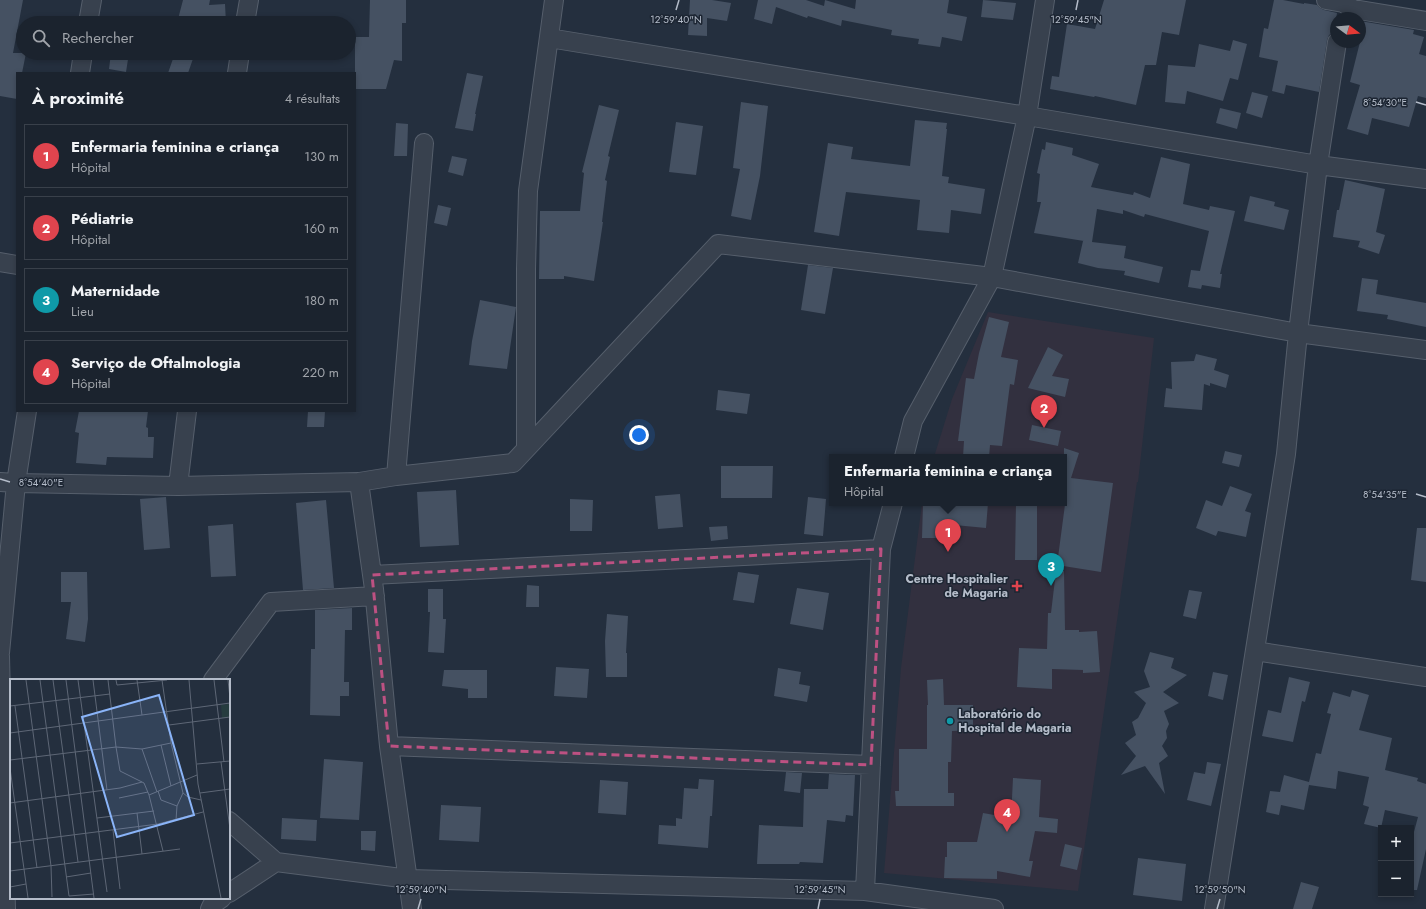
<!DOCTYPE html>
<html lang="fr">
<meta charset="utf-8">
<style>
:root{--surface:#1b232e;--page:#282f3a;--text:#f1f3f6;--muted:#a0a4aa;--line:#39404a;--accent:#1a73e8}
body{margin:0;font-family:Jost,sans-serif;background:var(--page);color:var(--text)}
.controls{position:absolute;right:12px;bottom:12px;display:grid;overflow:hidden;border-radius:0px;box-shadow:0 2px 6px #0003}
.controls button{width:36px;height:36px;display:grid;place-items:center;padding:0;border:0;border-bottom:1px solid var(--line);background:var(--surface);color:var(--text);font:20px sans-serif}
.compass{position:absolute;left:1330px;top:12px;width:36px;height:36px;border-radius:50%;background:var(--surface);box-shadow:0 2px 6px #0003;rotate:106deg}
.you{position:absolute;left:639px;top:435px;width:14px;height:14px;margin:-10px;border:3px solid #fff;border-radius:50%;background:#1a73e8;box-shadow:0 0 0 6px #1a73e833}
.badge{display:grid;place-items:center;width:26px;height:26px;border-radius:50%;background:var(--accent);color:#fff;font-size:13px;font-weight:700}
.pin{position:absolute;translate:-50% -33px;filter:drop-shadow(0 1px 2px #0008)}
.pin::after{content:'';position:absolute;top:21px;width:14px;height:12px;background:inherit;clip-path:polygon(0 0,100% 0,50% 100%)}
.popup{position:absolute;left:829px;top:454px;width:238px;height:52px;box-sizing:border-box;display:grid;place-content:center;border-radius:0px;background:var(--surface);filter:drop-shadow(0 1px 3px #0005);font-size:13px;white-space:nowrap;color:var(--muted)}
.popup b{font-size:15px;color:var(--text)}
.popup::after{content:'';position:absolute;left:50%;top:100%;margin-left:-8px;border:8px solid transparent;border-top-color:var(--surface)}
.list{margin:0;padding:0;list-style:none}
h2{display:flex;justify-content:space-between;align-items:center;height:52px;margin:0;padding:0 16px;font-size:17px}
h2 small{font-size:13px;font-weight:400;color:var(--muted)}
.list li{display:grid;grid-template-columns:26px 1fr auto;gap:12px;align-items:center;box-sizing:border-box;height:64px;margin:0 8px 8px;padding:0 8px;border:1px solid var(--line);border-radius:0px}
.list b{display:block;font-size:15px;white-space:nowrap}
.list p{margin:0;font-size:13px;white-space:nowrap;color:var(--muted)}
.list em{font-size:13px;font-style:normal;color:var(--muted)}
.icon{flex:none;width:22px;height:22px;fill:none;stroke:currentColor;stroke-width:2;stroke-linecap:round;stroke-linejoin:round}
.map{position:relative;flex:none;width:1426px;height:909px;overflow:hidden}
.search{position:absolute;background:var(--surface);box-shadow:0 2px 6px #0003;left:16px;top:16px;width:340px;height:44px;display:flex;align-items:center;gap:10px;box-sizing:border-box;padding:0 14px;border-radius:22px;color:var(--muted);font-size:15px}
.panel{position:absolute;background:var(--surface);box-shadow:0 2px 6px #0003;left:16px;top:72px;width:340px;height:340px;border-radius:0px}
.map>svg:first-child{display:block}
.medical{fill:#32303f}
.building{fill:#455162}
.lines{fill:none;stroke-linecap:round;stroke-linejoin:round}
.street-casing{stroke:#565f6c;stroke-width:20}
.street{stroke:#38414e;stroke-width:18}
.marked{fill:none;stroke:#bd5182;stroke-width:3;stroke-dasharray:8 5;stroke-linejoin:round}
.ticks{fill:none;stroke:#b4bcc9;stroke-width:1.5}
.health-dot{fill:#e0444e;stroke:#1d2633;stroke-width:1.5}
.culture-dot{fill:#0f9aa8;stroke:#1d2633;stroke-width:1.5}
.labels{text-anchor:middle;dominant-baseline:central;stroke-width:3;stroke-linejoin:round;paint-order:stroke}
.poi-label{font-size:12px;font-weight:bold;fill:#b4bcc9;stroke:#1d2633;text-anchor:end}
.inset-road{fill:none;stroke:#5e6776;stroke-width:1}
.view{fill:#8ab4f8;fill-opacity:0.15;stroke:#8ab4f8;stroke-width:2}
.inset-edge{fill:none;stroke:#b4bcc9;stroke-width:2}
.ticks-label{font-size:10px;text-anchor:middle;fill:#b4bcc9;stroke:#1d2633;stroke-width:3;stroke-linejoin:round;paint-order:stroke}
</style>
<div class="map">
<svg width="1426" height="909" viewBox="0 0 1426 909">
<rect width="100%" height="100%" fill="#242f3e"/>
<path class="medical" d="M 988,312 L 1154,338 L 1138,482 L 1137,482 L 1078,891 L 884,873 L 901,668 L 922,503 L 1064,503 L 1064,457 L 934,457 L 952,399 Z"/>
<path class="building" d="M 0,0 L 23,0 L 13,53 L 26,53 L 22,73 L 17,73 L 17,99 L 0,96 Z
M 183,0 L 210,0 L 209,5 L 225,4 L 226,23 L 177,23 Z
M 370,0 L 406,0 L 406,23 L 402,23 L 402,61 L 394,60 L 386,89 L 355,89 L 355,37 L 369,37 Z
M 690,0 L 712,0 L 731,3 L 727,21 L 707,18 L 707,36 L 688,35 Z
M 758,0 L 806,0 L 824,6 L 825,0 L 855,9 L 856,0 L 949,0 L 947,13 L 967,17 L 962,41 L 942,37 L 940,47 L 918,44 L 919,39 L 891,35 L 892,30 L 842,20 L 841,26 L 808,16 L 807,18 L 776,7 L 772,24 L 754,19 Z
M 983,0 L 1016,3 L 1013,20 L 981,17 Z
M 1104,0 L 1186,0 L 1179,35 L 1162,32 L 1156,65 L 1145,65 L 1136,105 L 1095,96 L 1094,97 L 1050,89 L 1052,76 L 1059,77 L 1067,24 L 1095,29 Z
M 1274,0 L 1283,0 L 1304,4 L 1304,3 L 1317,5 L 1320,8 L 1324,10 L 1337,13 L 1334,32 L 1329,35 L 1327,40 L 1319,92 L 1286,85 L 1284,94 L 1272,91 L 1278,61 L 1259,57 L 1264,28 L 1268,29 Z
M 1360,21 L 1414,30 L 1413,34 L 1424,37 L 1419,54 L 1426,56 L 1426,98 L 1418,96 L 1409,127 L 1372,118 L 1368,135 L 1347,129 L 1360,85 L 1350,82 L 1363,30 L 1360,29 Z
M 1233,40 L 1247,44 L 1238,80 L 1230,78 L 1223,101 L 1187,91 L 1185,104 L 1165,102 L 1168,65 L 1195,67 L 1199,44 L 1230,51 Z
M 111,53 L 129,53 L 126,72 L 109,69 Z
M 175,53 L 195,53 L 188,73 L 168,73 Z
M 467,73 L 483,76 L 475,114 L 476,114 L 473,131 L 455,128 Z
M 1252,92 L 1268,96 L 1262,118 L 1246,113 Z
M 741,102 L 768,106 L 760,176 L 751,220 L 731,216 L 740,169 L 733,168 Z
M 599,105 L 619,110 L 608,156 L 610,157 L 605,180 L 607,181 L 602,222 L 603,222 L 594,281 L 564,276 L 564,279 L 539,279 L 540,211 L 580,211 L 584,173 L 582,172 Z
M 1220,108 L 1241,113 L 1237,129 L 1216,123 Z
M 915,120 L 947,123 L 946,129 L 947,129 L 942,176 L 949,177 L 948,183 L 985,189 L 981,214 L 951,210 L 949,233 L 917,230 L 920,200 L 846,192 L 839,236 L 814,232 L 828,143 L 853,147 L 851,159 L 910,166 Z
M 676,122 L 703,126 L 696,175 L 669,172 Z
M 396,123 L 408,124 L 407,156 L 394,156 Z
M 1046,142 L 1073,148 L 1072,155 L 1099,164 L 1091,187 L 1133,195 L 1134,192 L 1150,198 L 1161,157 L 1190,164 L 1183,204 L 1209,210 L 1210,206 L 1235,211 L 1220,274 L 1222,274 L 1220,288 L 1202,285 L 1201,289 L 1188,287 L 1191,270 L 1200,271 L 1209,231 L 1145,214 L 1144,217 L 1123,210 L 1123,214 L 1097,209 L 1092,242 L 1126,246 L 1124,258 L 1163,267 L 1159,283 L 1124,275 L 1125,271 L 1098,268 L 1078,263 L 1083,241 L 1084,241 L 1034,233 L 1041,202 L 1037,202 L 1040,174 L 1037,173 L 1042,149 L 1045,150 Z
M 452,156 L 467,159 L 463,176 L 448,172 Z
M 1345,180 L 1385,189 L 1376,232 L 1385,235 L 1379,254 L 1358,247 L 1360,241 L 1333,237 L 1337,210 L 1339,210 Z
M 1250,196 L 1275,202 L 1274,206 L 1289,210 L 1284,230 L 1244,221 Z
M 438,205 L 451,208 L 447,226 L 434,223 Z
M 808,265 L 833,268 L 825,314 L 801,310 Z
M 1362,278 L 1378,280 L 1376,294 L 1426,303 L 1426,327 L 1387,319 L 1388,315 L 1357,311 Z
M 480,300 L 516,307 L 507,369 L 469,365 L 472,341 Z
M 989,317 L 1009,322 L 1001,357 L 1018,360 L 1014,385 L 1010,384 L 1002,446 L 990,445 L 989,457 L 963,457 L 964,441 L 958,441 L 966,378 L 974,379 L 979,353 Z
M 1048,347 L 1063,355 L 1052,376 L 1069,379 L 1065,397 L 1028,388 Z
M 1196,354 L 1217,359 L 1214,370 L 1229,375 L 1226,388 L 1210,383 L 1210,386 L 1204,384 L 1202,410 L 1164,407 L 1166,388 L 1172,389 L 1171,362 L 1194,361 Z
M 718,390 L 750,394 L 747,414 L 716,410 Z
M 79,411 L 148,411 L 146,427 L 148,428 L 148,437 L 154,437 L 153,458 L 107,457 L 106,465 L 76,463 L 79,433 L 75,432 Z
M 308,411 L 325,411 L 324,427 L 307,427 Z
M 1032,425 L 1061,431 L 1058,446 L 1029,440 Z
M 1064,448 L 1079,453 L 1071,478 L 1113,483 L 1101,572 L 1057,565 L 1066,497 L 1064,496 Z
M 1225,451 L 1242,455 L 1239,467 L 1222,463 Z
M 721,466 L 773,466 L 772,498 L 721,498 Z
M 1230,486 L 1252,494 L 1245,511 L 1251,513 L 1246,537 L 1218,531 L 1216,536 L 1196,528 L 1206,500 L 1222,506 Z
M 456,490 L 459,545 L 420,547 L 417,492 Z
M 680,494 L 683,527 L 658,529 L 655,496 Z
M 166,497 L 170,548 L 144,550 L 140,499 Z
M 808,497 L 826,499 L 823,536 L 804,534 Z
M 570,499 L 593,500 L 592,531 L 570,531 Z
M 326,500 L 334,588 L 303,590 L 296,503 Z
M 923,503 L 988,503 L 986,528 L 944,524 L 943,538 L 922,538 Z
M 1016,503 L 1037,503 L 1037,560 L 1015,560 Z
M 233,524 L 236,576 L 211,577 L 208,526 Z
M 727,526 L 728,539 L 711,541 L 709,527 Z
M 1417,528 L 1426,528 L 1426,582 L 1411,580 Z
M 1056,571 L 1064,571 L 1065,630 L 1079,630 L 1079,632 L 1097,631 L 1100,672 L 1083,673 L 1083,670 L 1052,669 L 1052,689 L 1017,687 L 1019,648 L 1047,649 L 1048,613 L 1051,613 Z
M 61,572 L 87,572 L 88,619 L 85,642 L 66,639 L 71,602 L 61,602 Z
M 738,572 L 759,575 L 754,603 L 733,600 Z
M 527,585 L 539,586 L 539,607 L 526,607 Z
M 797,588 L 829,593 L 823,630 L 790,624 Z
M 428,589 L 443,589 L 443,619 L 446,619 L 444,653 L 428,652 L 430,612 L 428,612 Z
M 1189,590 L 1202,592 L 1196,619 L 1183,616 Z
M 352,608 L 352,630 L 345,630 L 344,682 L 349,682 L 349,696 L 340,696 L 340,716 L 310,715 L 311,649 L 315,649 L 315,610 Z
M 607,614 L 628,616 L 626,653 L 627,653 L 627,677 L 606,677 L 605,641 Z
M 1150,652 L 1174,658 L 1171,668 L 1187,675 L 1163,692 L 1179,703 L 1164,711 L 1169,724 L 1166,731 L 1167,738 L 1162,746 L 1168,756 L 1159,763 L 1165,794 L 1145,766 L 1121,775 L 1136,756 L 1125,743 L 1136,735 L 1132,722 L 1138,718 L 1146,703 L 1134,692 L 1150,687 L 1144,671 Z
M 556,667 L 589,669 L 587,698 L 554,696 Z
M 778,668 L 801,672 L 799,684 L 810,686 L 807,702 L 774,696 Z
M 444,670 L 487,670 L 487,698 L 468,698 L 468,689 L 442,686 Z
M 1213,672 L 1228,675 L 1223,700 L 1208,696 Z
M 1289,677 L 1310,682 L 1305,702 L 1302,701 L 1293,742 L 1262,736 L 1268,710 L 1281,713 Z
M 943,679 L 944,705 L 973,705 L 973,730 L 952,731 L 951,762 L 948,762 L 948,793 L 954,793 L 954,806 L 896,806 L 895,791 L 899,791 L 899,749 L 927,749 L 927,705 L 928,705 L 927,680 Z
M 1352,690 L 1369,695 L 1359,730 L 1392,738 L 1385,770 L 1418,778 L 1417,781 L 1426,784 L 1426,849 L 1417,890 L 1411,890 L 1411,843 L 1418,817 L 1385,810 L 1381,828 L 1364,824 L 1369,807 L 1363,805 L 1369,777 L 1338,771 L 1336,789 L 1309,785 L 1304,810 L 1281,805 L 1279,815 L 1266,812 L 1270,791 L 1280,792 L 1284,775 L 1309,782 L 1316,753 L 1321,754 L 1331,714 L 1327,713 L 1333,692 L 1350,697 Z
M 324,759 L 363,762 L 359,820 L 320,818 Z
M 1207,762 L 1221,764 L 1211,806 L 1187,800 L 1194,772 L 1205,774 Z
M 786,772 L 802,773 L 800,793 L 784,791 Z
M 829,774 L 855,775 L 853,816 L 846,815 L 845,822 L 827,820 L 823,863 L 800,862 L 799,864 L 757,864 L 759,825 L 803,827 L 804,789 L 828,789 Z
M 1013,778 L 1041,780 L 1039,817 L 1058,819 L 1057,833 L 1035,831 L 1029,861 L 1033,861 L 1030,877 L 997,871 L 997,879 L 944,878 L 945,857 L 947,857 L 947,842 L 977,842 L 983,813 L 1011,818 Z
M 699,779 L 714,780 L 712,816 L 710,816 L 708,848 L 658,844 L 659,825 L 676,826 L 676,818 L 682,819 L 684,788 L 698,789 Z
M 600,780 L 628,782 L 626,815 L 598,813 Z
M 441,805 L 481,807 L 479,842 L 439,840 Z
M 282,818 L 317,820 L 316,841 L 281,839 Z
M 361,831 L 376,831 L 375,851 L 361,850 Z
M 1065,844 L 1082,848 L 1077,870 L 1060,866 Z
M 1138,858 L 1186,864 L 1182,901 L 1133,895 Z
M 1301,882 L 1319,887 L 1312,909 L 1293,909 Z"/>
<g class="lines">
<g class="street-casing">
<path id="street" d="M 1045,0 L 1027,116 L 992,277 L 1298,333 L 1426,350
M 1326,0 L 1343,3 L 1353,9 L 1426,21
M 88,23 L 92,0
M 245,23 L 249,0
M 549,38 L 1027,116 L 1318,165 L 1426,179
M 80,73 L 83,53
M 237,73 L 240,53
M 0,262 L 17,265
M 526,449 L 526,269 L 528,191 L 554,0
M 396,476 L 424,143
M 0,482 L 16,483 L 178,486 L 359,482 L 374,589 L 389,746 L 412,909
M 359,482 L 396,476 L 513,463 L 718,244 L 992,277 L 913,421 L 904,457
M 178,486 L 187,411
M 372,575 L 881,549
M 1255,651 L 1426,677
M 0,653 L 16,483 L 27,411
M 0,656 L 6,909
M 213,680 L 271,602 L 375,596
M 389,746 L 871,765
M 229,821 L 276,862
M 865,891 L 881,549 L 893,503
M 229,893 L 276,862 L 409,879 L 865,891 L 994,909
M 210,909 L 212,905 L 222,898
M 1214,909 L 1286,454 L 1298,333 L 1318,165 L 1337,42"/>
</g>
<use href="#street" class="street"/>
</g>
<path class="marked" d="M 881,549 L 871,765 L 389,746 L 372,575 Z"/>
<path class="ticks" d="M 676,10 L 679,0M 1076,10 L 1078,0M 1416,102 L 1426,105M 0,479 L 10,482M 1416,494 L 1426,497M 418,909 L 421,899M 818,909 L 820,899M 1217,909 L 1220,899"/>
<path class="health-dot" d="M1015 580h4v4h4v4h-4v4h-4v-4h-4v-4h4z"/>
<circle class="culture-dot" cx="950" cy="721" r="4"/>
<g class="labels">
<g class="poi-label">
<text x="1008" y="579">Centre Hospitalier<tspan x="1008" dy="14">de Magaria</tspan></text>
<text x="958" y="714" text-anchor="start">Laboratório do<tspan x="958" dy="14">Hospital de Magaria</tspan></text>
</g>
</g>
<g transform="translate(10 679)">
<rect width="220" height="220" fill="#242f3e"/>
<path d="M 219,25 L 220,38 L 212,39 L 211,26 Z" fill="#263c3f"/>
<path class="inset-road" d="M 16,1 L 41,187 L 42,218M 30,1 L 59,217 L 84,215M 43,1 L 68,183M 56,1 L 84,219M 68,1 L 97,213M 83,1 L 97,111M 106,1 L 107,6 L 157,1M 127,1 L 132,36M 152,1 L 161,64 L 173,114 L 178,118 L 191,121M 179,1 L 188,105 L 211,219M 204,1 L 214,83M 218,1 L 220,19M 0,27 L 100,15M 5,27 L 27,189M 159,46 L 220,38M 0,54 L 220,24M 151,66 L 161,107M 132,70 L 147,113M 0,81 L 106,68 L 98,1M 211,83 L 220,150M 187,85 L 220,82M 0,89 L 18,219M 148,112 L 151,121 L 167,127 L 166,141M 190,114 L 220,110M 139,116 L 134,104 L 110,92 L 106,68 L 132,70 L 161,64M 109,119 L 138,113M 0,124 L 110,109 L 132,103M 167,127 L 173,114M 127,134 L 132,175M 87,139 L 144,132M 103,151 L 110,210M 0,164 L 148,145 L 193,133M 153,172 L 139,116 L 187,96M 0,192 L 170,170M 56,198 L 81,194M 0,208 L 16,205"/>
<path class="view" d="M 149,16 L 184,136 L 107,158 L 72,38 Z"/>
<rect width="220" height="220" class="inset-edge"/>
</g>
<g class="ticks-label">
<text x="676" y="23">12°59'40"N</text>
<text x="1076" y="23">12°59'45"N</text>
<text x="1385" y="106">8°54'30"E</text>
<text x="41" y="486">8°54'40"E</text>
<text x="1385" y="498">8°54'35"E</text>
<text x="421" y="893">12°59'40"N</text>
<text x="820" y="893">12°59'45"N</text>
<text x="1220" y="893">12°59'50"N</text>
</g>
</svg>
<div class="controls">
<button>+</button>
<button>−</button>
</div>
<svg class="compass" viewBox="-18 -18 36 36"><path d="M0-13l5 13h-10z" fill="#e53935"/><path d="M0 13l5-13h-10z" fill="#a0a4aa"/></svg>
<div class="you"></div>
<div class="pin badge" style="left:948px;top:552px;background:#e0444e">1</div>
<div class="popup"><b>Enfermaria feminina e criança</b>Hôpital</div>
<div class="pin badge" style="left:1044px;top:428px;background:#e0444e">2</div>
<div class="pin badge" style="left:1051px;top:586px;background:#0f9aa8">3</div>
<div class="pin badge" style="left:1007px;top:832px;background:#e0444e">4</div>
<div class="search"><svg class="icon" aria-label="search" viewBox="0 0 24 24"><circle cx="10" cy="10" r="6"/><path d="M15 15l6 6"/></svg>Rechercher</div>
<section class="panel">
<h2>À proximité<small>4 résultats</small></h2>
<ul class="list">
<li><span class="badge" style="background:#e0444e">1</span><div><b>Enfermaria feminina e criança</b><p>Hôpital</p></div><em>130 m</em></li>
<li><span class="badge" style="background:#e0444e">2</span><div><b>Pédiatrie</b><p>Hôpital</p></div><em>160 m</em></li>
<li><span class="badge" style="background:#0f9aa8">3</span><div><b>Maternidade</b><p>Lieu</p></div><em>180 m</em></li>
<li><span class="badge" style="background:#e0444e">4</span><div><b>Serviço de Oftalmologia</b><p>Hôpital</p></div><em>220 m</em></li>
</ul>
</section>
</div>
